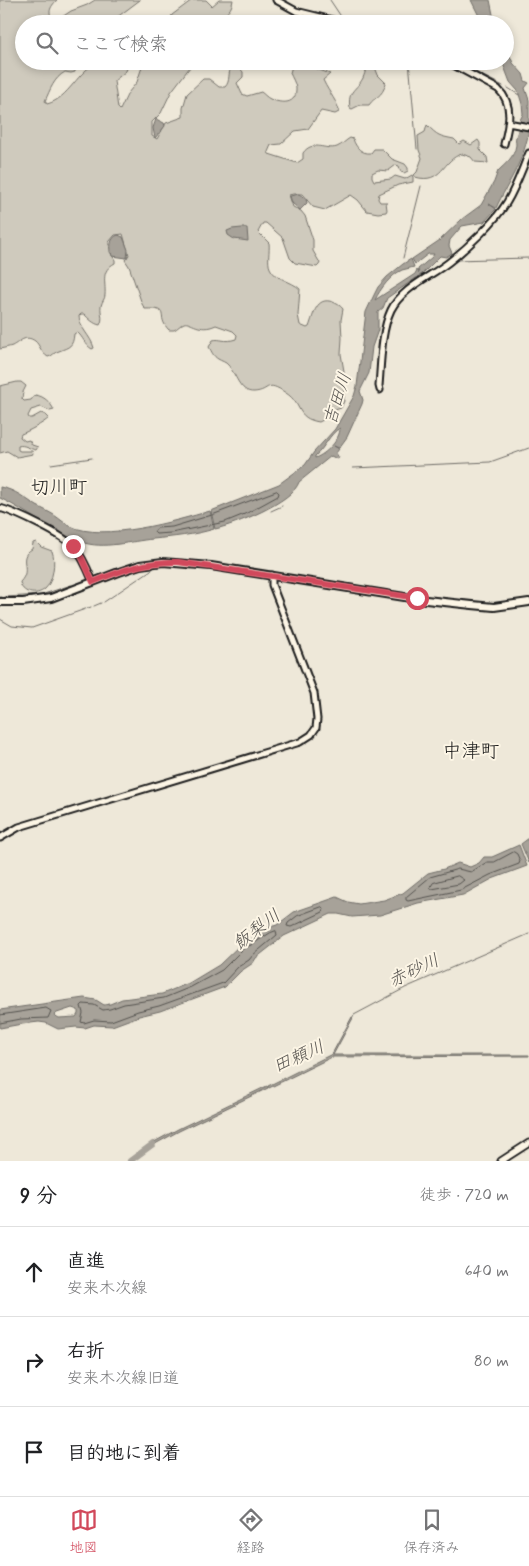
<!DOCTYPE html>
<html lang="ja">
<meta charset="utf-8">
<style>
:root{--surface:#fff;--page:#f6f6f6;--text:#202124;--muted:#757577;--line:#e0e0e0;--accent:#d1495b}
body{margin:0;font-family:Mynerve,"Klee One",sans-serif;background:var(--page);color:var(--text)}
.stop{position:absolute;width:15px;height:15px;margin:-11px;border:4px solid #d1495b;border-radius:50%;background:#fff}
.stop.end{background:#d1495b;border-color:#fff;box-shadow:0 1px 5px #0008}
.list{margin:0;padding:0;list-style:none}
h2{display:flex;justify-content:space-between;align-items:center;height:65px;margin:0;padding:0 20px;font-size:21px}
h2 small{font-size:16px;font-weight:400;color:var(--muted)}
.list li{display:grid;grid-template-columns:32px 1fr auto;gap:15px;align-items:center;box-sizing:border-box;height:90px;padding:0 20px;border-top:1px solid var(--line)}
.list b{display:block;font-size:19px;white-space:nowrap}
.list p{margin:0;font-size:16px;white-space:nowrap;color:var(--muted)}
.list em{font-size:16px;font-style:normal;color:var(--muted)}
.icon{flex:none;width:28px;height:28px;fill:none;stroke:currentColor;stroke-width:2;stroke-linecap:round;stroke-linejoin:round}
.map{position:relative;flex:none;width:529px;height:1161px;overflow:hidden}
.search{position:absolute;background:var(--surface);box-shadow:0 2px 8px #0003;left:15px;right:15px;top:15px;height:55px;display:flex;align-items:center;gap:12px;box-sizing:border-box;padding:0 18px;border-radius:28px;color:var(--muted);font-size:19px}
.sheet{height:335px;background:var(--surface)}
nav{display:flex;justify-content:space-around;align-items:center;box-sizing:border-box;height:70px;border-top:1px solid var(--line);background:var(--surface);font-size:14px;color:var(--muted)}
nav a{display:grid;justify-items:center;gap:2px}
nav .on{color:var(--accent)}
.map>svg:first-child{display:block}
.green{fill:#cfcabd;stroke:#76736c}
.water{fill:#a7a299;stroke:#6f6c67;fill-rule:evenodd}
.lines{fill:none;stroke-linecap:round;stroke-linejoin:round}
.shore{stroke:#54524e;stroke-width:1}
.stream{stroke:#6f6c67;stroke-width:1}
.river{stroke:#a7a299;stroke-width:6}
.tertiary-casing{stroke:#1c1c1c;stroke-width:9}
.secondary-casing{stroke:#1c1c1c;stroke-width:9}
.primary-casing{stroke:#1c1c1c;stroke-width:10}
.tertiary{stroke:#fcf5e5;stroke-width:5}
.secondary{stroke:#fcf5e5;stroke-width:5.5}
.primary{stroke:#fcf5e5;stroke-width:6}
.route{stroke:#d1495b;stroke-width:6}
.labels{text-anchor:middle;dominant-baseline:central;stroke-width:4;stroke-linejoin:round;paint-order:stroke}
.water-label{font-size:18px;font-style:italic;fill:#5b5854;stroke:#fcf5e5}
.quarter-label{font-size:19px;fill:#1c1c1c;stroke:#fcf5e5}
</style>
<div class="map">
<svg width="529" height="1161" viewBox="0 0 529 1161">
<rect width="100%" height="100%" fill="#eee8d9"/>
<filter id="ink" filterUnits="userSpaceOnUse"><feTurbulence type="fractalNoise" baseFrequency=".02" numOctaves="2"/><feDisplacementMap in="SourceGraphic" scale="10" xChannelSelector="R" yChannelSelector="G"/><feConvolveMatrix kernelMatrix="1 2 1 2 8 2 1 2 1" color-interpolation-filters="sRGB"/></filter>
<g filter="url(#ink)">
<path class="green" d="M 0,0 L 57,0 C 50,7 46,14 56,21 L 71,11 L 87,5 L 95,0 L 140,0 L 116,18 L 114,24 L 24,24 L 24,61 L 75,61 L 75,72 L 71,73 L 65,72 C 54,78 50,90 45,101 L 47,104 C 70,98 77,70 99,62 C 107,59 121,61 130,61 L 126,71 L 114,81 L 118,108 L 120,110 L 128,93 L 137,82 L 144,61 L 190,61 L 190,67 L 171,92 L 161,113 L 152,122 L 152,136 L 157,139 L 166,123 L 183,117 L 183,108 L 187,94 L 203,79 L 209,79 L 219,87 L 225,87 C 231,81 227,73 232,66 L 238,66 L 243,72 L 243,77 L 237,83 L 242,94 L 247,96 L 261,92 C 264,94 266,97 270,99 C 282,104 297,105 296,88 C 295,82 292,78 290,73 L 293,62 L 312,61 L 317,69 L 330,74 L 323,80 L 324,82 C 328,91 339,104 339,112 L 335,114 L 321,111 L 308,129 L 295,131 L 281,144 L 271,145 L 268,152 L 269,154 L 297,163 L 303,159 L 303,153 C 313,139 325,151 337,147 C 342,145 346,140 350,138 L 353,139 C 356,148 362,154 371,153 L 374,149 L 382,149 L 392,159 L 405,164 L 408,168 L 408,171 L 404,173 L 401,172 L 399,166 L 396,165 L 388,171 L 378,170 L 372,173 L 372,177 L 374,181 L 391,179 L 395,176 L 405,179 L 412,175 L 413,177 L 413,182 L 398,185 L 379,194 L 378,199 L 380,202 L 386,202 L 387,210 L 386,212 L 378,213 L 367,211 L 358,200 L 351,195 L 325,210 L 313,207 L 302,194 L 293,194 L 289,195 L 293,207 L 301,211 L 305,216 L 313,240 L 313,251 L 320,263 L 319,265 L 317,267 L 295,263 L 290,258 L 283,238 L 266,223 L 263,223 L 258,232 L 269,243 C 270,251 267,261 270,268 C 274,279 292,281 300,289 L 298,315 L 300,325 L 307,328 L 309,327 C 314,314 316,296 333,302 C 337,304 340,305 343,309 L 341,320 L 342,338 L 341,354 L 344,371 L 344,401 L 341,408 L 335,410 L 326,407 L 323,411 L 327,415 L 323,420 L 319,422 C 295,418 303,404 286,393 C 265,379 271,391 254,392 C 239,393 236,373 228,365 C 226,362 221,361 218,359 C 213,356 212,352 209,347 L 213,340 C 221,338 224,343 236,339 L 237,335 L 233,331 L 216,325 C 199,333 191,321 184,323 C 181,324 177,329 174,330 L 169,330 C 155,316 172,308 145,309 L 142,304 L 129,266 L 125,260 L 129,255 L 123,234 L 115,235 L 109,242 L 110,252 L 115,260 L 115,263 C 100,271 106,281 105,295 C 105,299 102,301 101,306 C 100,313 104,318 100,325 C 94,324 89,319 84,314 L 81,314 L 79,316 C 79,328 91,336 94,348 L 92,349 C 85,345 83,337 77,332 L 74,334 C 73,347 69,347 59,351 C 54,352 53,356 48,357 C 41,353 40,345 35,341 C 25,334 20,342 12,346 C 9,347 4,348 0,349 Z
M 192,0 L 206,0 L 212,6 L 219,0 L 233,0 C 231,15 222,13 216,24 L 168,24 L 172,15 Z
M 373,62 L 378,75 L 386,83 C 382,98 375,96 369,105 L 360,105 L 352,109 L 350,108 C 347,90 357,90 363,78 C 366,71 365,69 370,63 Z
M 427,125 C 438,136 439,136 454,139 L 459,144 L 464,141 L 471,145 L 478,140 L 480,143 L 480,150 L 487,157 L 488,163 L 475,162 L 471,157 L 462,154 C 442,159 443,185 415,177 L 414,175 L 417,172 L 422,158 L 419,150 L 418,136 L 425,132 Z
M 17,382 L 21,382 L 26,386 L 23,392 L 22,399 L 24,401 L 31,400 L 35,395 C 44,396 50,402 54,410 L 50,411 L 41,407 L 31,410 L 28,416 L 29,418 L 32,418 L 41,413 L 46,415 L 49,418 C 44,423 27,432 21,434 L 20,437 L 25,441 L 29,440 L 32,445 L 38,447 L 36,450 C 30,449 24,444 18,446 L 18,450 L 20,451 L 32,451 L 33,454 L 17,457 L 7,451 L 0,453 L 0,386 Z
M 36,542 L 41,547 L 52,551 C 56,561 53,582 45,589 C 36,597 21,593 20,582 C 33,569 16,558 32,549 L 33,543 Z"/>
<path class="water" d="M 471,0 L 490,0 L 495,24 L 483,24 Z
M 505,44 L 513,63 L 523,74 L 525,81 L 529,83 L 525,88 L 529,100 L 529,126 L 518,124 L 523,114 L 522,104 L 518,91 L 510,82 L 502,61 L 505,61 Z
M 156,119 L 164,123 L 165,126 L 155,138 L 153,128 Z
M 518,125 L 529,128 C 526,158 508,182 496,208 L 489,204 L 496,209 L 484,222 L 462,226 L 450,240 L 449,246 L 452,253 L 446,257 L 440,256 L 422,274 L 387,298 L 383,308 L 378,312 L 378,330 L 372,347 L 369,373 L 360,391 L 363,400 L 362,404 L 347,437 L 339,448 L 334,446 L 339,449 L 336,453 L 339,458 L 337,459 L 331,456 L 299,482 C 293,502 234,525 215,529 L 211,511 L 279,484 L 305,465 L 314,452 L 335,429 L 354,396 L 357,386 L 365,320 L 366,312 L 374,295 L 378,287 L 387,277 L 403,264 L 411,259 L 414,267 C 410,268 406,269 402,270 C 391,275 380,289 375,300 L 415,274 L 417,270 L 419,273 L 418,269 L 432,257 L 434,254 L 428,254 L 415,264 L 412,259 L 440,240 L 462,219 L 481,205 L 494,182 L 498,171 C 506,163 514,158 516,145 C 516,142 515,139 516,137 C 517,132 519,131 518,125 ZM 340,428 C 340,440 326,454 315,458 L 315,456 C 325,448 329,434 340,428 Z
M 299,194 L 306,199 L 307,203 L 300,210 L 292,203 L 290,196 Z
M 242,228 L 247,228 L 248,241 L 234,239 L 228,235 L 227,231 L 232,229 Z
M 118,235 L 123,237 L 128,250 L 127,258 L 112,256 C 110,248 109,238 118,235 Z
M 0,487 C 16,490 24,498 37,506 C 43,509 49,512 54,515 C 60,519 64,523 70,526 C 104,542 175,521 210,511 L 214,529 C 194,535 173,537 153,539 C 130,541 104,550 81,542 C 52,532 27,511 0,498 Z
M 529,838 L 529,863 L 521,844 Z
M 519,845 L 527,866 L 492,879 L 463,895 L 418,903 L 380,915 L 352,917 L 338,914 L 331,914 L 284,936 L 256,958 L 253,963 L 241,971 L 225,987 L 160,1011 L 139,1016 L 112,1026 L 94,1025 L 85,1028 L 76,1027 L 58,1029 L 46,1023 L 39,1022 L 22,1024 L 0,1028 L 0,1010 L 84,998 L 96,1000 L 104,1005 L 110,1004 L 122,999 L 162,994 L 189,983 L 219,965 L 242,943 L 249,941 L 267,928 L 277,925 L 294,912 L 337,897 L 348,902 L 359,904 L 384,900 L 403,893 L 428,873 L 444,869 L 458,863 L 470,867 L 479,863 L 484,857 L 492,857 ZM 72,1008 L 78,1010 L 78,1014 L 76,1017 L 59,1018 L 54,1015 L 57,1013 Z
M 352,1017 L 353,1018 L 333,1055 L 529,1055 L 529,1056 L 332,1057 L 269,1088 L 268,1086 L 332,1054 Z
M 267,1086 L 268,1088 L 179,1131 L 146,1149 L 145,1147 L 178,1129 Z"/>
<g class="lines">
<path class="shore" d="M 277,491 L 279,493 L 278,496 L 247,513 L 225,522 L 171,533 L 156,534 L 154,532 L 157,528 L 172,527 L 212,515 Z
M 514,852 L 517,854 L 520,861 L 519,864 L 490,875 L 461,890 L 408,901 L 406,900 L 406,897 L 430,877 L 458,869 L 471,872 L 487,862 L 494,862 Z
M 458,876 L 464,880 L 459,884 L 432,889 L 430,888 L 433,883 Z
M 322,907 L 324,909 L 323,912 L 291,927 L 287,926 L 288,923 L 297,916 Z
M 276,931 L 277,935 L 253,955 L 249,960 L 238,967 L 223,983 L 159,1006 L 138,1011 L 111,1021 L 94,1020 L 84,1023 L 81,1022 L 83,1013 L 81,1006 L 83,1004 L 94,1005 L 103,1010 L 110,1009 L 124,1004 L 164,998 L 191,987 L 222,970 L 244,948 L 251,945 L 270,933 Z
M 0,1015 L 46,1008 L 51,1011 L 48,1018 L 21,1019 L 0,1023"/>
<path class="stream" d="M 330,0 L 342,18 L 368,24
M 409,61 L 417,149
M 454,61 L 503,86
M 508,88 L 519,95
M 403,258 L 421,186
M 455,260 L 529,258
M 51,464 L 92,458
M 353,468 L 490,462 L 529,448
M 271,511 L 282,506
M 0,597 L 2,597
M 5,597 L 41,595 L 71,585
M 104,602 L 154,568
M 94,606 L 101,603
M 0,619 L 12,626 L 32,628 L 91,607
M 352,1018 L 354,1015 L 405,988 L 529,934"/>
<path class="river" d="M 130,1161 L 153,1144"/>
<g class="tertiary-casing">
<path id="tertiary" d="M 276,0 L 296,11 L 349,24
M 446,61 L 498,89 C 514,104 509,125 504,144
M 508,123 L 529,127
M 380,390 L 379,386 C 381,363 381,331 391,310 C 402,288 430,277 449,262 C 468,247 495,222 507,202 C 516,187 522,169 529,153
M 0,508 C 17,513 64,535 75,548 C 83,557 88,570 93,582
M 0,838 L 19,827 L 300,742 L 311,735 L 316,728 L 317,719 L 314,693 L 272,585 L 272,575"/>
</g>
<g class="secondary-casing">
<path id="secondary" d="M 501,1161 L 529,1143"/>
</g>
<g class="primary-casing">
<path id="primary" d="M 0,602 L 23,602 L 51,598 L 119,572 L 140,565 L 163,562 L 211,566 L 417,599 L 472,605 L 494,607 L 529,602"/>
</g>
<use href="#tertiary" class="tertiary"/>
<use href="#secondary" class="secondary"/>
<use href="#primary" class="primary"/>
</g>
</g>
<g class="lines" filter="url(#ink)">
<path class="route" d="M 73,546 L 82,558 L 93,582 C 122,570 147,561 178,562 L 417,598"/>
</g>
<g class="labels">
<g class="water-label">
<text transform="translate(338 399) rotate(-72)">吉田川</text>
<text transform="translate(257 930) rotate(-37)">飯梨川</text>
<text transform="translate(414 971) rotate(-25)">赤砂川</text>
<text transform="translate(299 1057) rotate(-24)">田頼川</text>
</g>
<g class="quarter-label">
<text x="59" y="487">切川町</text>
<text x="471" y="751">中津町</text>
</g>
</g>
</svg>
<div class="stop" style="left:417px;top:598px"></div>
<div class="stop end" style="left:73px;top:546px"></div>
<div class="search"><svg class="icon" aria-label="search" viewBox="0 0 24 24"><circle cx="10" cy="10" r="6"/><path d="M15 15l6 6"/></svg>ここで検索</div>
</div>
<section class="sheet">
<h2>9 分<small>徒歩 · 720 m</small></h2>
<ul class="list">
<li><svg class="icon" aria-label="ahead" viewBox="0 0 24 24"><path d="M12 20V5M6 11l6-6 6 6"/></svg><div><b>直進</b><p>安来木次線</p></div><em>640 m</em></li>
<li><svg class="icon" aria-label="right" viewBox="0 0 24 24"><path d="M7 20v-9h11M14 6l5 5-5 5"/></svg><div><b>右折</b><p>安来木次線旧道</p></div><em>80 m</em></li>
<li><svg class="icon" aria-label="arrive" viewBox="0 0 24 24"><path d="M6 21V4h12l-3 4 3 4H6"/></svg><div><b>目的地に到着</b></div></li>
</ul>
</section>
<nav>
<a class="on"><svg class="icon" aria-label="map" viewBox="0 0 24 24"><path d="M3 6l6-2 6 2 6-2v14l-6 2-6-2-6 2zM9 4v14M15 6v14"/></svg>地図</a>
<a><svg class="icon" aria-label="directions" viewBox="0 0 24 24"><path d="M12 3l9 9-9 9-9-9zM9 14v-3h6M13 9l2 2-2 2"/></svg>経路</a>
<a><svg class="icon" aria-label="saved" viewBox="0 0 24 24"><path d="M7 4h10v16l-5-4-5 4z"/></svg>保存済み</a>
</nav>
